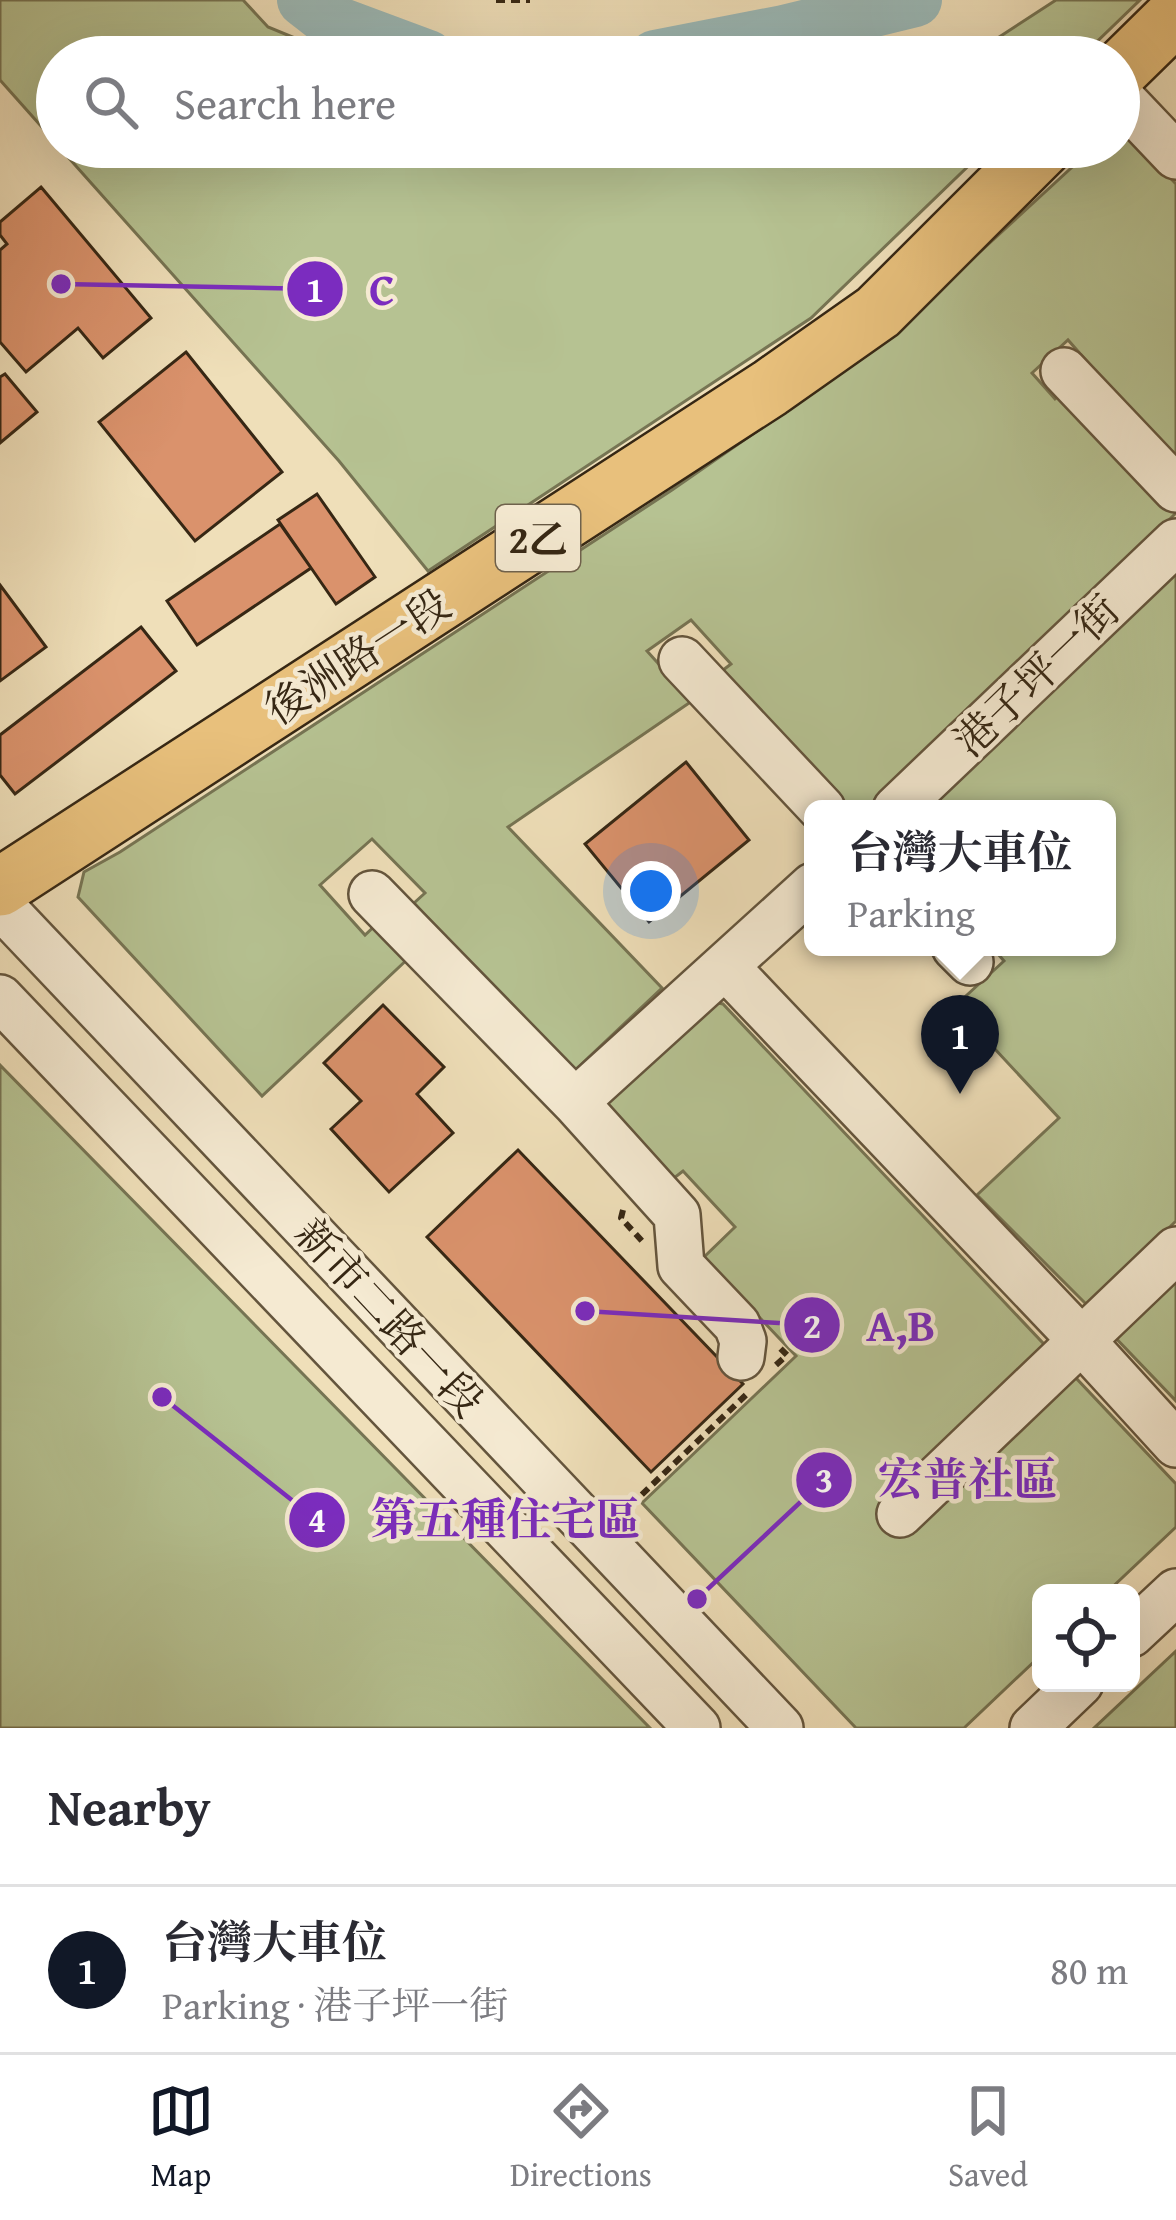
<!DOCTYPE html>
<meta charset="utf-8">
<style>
:root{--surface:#fff;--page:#f2f2f3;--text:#2b2b33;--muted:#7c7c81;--line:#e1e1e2;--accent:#111827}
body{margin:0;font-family:"Gentium Book Plus","Noto Serif TC",serif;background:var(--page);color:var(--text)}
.controls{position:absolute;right:36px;bottom:36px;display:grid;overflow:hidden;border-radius:18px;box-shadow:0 12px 48px #0002}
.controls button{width:108px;height:108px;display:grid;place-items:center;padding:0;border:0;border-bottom:3px solid var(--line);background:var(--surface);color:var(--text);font:60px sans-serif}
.you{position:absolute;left:651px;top:891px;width:42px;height:42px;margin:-30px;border:9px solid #fff;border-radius:50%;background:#1a73e8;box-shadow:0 0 0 18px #1a73e833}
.badge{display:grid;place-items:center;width:78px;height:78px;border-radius:50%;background:var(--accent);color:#fff;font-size:39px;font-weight:700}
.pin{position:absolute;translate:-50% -99px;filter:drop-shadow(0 3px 6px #0008)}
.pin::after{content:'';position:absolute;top:63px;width:42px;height:36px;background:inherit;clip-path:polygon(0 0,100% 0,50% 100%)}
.popup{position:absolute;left:804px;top:800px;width:312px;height:156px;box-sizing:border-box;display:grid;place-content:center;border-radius:18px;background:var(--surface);filter:drop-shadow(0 3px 9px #0005);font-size:39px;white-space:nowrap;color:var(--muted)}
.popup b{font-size:45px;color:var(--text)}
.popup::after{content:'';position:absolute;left:50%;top:100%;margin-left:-24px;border:24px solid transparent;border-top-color:var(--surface)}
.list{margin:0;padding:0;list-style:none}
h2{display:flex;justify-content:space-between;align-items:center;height:156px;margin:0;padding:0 48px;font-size:51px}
h2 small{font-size:39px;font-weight:400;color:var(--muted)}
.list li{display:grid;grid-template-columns:78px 1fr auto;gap:36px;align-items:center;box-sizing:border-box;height:168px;padding:0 48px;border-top:3px solid var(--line)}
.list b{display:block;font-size:45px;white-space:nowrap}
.list p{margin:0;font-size:39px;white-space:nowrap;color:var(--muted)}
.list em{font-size:39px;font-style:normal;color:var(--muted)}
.icon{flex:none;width:66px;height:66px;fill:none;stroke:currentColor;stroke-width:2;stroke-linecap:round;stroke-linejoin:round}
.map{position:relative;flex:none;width:1176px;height:1728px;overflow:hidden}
.search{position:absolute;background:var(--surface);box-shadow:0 12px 48px #0002;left:36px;right:36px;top:36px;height:132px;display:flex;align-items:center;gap:30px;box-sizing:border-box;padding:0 42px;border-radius:66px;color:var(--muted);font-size:45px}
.sheet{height:324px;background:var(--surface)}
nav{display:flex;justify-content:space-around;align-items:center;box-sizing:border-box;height:168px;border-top:3px solid var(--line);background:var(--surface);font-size:33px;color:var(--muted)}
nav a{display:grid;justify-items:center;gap:6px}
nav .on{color:var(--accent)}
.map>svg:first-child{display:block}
.green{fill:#b6c292;stroke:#767453;stroke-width:3}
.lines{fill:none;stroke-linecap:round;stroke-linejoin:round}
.river{stroke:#9cbab8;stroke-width:54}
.building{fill:#da926c;stroke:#362714;stroke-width:3}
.minor-casing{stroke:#64553d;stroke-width:50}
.major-casing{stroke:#362714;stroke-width:62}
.path{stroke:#362714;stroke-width:6;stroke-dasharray:9 6;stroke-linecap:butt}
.minor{stroke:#f5ead2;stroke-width:45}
.major{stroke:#e8c07c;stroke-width:57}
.labels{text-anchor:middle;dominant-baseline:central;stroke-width:9;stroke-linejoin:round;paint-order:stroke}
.shield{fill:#f5ead2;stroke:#6f624d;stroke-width:3}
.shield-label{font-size:39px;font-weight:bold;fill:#362714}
.street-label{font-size:42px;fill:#362714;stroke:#f5ead2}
.leader{fill:none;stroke:#7b2cbf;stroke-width:4.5}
.callout-dot{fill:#7b2cbf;stroke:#f5ead2;stroke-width:4.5}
.mark-label{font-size:36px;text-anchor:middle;font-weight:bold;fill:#fff}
.callout-label{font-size:45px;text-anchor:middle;font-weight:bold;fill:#7b2cbf;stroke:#f5ead2;stroke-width:9;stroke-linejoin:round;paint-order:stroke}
</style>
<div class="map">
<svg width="1176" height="1728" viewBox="0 0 1176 1728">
<rect width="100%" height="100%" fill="#efdfb9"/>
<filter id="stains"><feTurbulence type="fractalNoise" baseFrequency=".00167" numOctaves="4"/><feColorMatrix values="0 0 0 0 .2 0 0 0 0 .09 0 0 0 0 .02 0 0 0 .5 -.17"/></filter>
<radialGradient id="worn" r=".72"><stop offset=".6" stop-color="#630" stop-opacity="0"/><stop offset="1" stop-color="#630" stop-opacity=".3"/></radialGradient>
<path class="green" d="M 0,0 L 243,0 L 268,27 L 341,57 L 57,57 L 57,144 L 0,80 Z
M 1056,0 L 1140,0 L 1081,57 L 900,57 L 993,41 Z
M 1119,124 L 1176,184 L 1176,470 L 1083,372 L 1090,365 L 1068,340 L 1032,373 L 1055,399 L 1064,391 L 1176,513 L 873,809 L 837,809 L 714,677 L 731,664 L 691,620 L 647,651 L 692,701 L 508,827 L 662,988 L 570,1075 L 414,903 L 425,893 L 372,839 L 320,885 L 365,935 L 381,920 L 413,954 L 262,1096 L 78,897 L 84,872 L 120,852 L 672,490 L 871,352 L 1094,147 L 1119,147 Z
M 59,147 L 988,147 L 811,318 L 428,571 L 339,461 Z
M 1176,568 L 1176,1221 L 1088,1306 L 977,1195 L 1059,1118 L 955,1006 L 1004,961 L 992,947 L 1107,947 L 1107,809 L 919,809 Z
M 712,1002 L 723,1004 L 1176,1484 L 1176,1527 L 1106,1593 L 1041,1593 L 1041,1655 L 964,1728 L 856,1728 L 642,1503 L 796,1356 L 703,1258 L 735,1227 L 683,1171 L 669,1182 L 600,1100 Z
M 0,1065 L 650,1728 L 0,1728 Z
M 1176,1271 L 1176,1401 L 1109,1331 Z
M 1176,1651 L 1176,1728 L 1094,1728 Z"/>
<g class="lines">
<path class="river" d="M 304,0 L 331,21 L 428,57
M 655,57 L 784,32 L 915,0"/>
</g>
<path class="building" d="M 41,187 L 151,318 L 103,358 L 78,328 L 26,372 L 0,342 L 0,250 L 7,244 L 0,235 L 0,222 Z
M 186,352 L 282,472 L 195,541 L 99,422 Z
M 5,374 L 37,412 L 0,443 L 0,377 Z
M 317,494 L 375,577 L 336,604 L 278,520 Z
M 280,524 L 311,568 L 197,645 L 167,601 Z
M 0,585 L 46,647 L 0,681 Z
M 141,627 L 176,671 L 15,794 L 0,775 L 0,735 Z
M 686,762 L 749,840 L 649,922 L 585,844 Z
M 383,1005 L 444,1067 L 417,1094 L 453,1133 L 389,1192 L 331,1129 L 361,1101 L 324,1063 Z
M 518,1150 L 743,1384 L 651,1472 L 427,1237 Z"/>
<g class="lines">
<g class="minor-casing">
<path id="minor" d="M 1119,96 L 1176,156
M 1064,371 L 1176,489
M 682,660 L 822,809
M 896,809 L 1176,542
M 372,894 L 575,1102 L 677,1215 L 681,1266 L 737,1325 L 743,1341 L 741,1357
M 0,905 L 780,1728
M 955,947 L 970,962
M 725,966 L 1081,1340 L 1176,1444
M 0,998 L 697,1728
M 575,1102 L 813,886
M 900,1514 L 1176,1250
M 1131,1634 L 1176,1592
M 1033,1728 L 1080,1683"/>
</g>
<g class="major-casing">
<path id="major" d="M 1119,71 L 1176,15
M 0,887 L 770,388 L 878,312 L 1043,147"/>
</g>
<path class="path" d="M 496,0 L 530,0
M 623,1210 L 621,1218 L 643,1242
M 776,1365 L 787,1355 L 777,1345
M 631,1505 L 750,1391"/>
<use href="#minor" class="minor"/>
<use href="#major" class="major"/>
</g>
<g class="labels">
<rect class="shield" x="496" y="505" width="84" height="66" rx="9"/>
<g class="shield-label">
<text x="538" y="538">2乙</text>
</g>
<g class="street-label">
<text transform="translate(357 656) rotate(-33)">後洲路一段</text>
<text transform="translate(1036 675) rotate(-44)">港子坪一街</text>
<text transform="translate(390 1317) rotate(47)">新市二路一段</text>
</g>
</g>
<path class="leader" d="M61 284L315 289M585 1311L812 1325M697 1599L824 1480M162 1397L317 1520"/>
<g class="callout-dot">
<circle cx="61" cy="284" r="12"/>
<circle cx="585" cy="1311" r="12"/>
<circle cx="697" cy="1599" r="12"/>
<circle cx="162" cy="1397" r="12"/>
<circle cx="315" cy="289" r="30"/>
<circle cx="812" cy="1325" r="30"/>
<circle cx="824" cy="1480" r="30"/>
<circle cx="317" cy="1520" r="30"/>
</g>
<g class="mark-label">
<text x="315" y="302">1</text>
<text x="812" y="1338">2</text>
<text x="824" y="1492">3</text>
<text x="317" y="1532">4</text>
</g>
<g class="callout-label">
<text x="382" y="305">C</text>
<text x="901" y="1341">A,B</text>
<text x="968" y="1495">宏普社區</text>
<text x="506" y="1535">第五種住宅區</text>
</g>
<rect width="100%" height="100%" filter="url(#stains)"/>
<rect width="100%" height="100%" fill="url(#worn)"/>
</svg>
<div class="controls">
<button><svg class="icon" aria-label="locate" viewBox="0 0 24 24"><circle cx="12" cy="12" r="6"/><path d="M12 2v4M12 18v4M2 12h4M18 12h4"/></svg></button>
</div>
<div class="you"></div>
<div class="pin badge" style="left:960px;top:1094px">1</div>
<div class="popup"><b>台灣大車位</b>Parking</div>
<div class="search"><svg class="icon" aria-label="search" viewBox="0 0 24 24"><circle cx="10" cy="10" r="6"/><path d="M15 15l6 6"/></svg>Search here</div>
</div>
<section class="sheet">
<h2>Nearby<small></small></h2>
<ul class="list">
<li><span class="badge">1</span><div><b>台灣大車位</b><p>Parking · 港子坪一街</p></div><em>80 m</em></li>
</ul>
</section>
<nav>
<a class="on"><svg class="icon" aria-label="map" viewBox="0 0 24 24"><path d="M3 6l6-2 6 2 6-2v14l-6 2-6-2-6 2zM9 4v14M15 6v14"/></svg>Map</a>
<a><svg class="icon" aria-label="directions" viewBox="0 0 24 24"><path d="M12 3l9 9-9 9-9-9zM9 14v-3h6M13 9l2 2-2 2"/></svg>Directions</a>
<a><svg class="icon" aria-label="saved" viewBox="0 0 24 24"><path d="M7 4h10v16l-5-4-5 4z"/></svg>Saved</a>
</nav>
